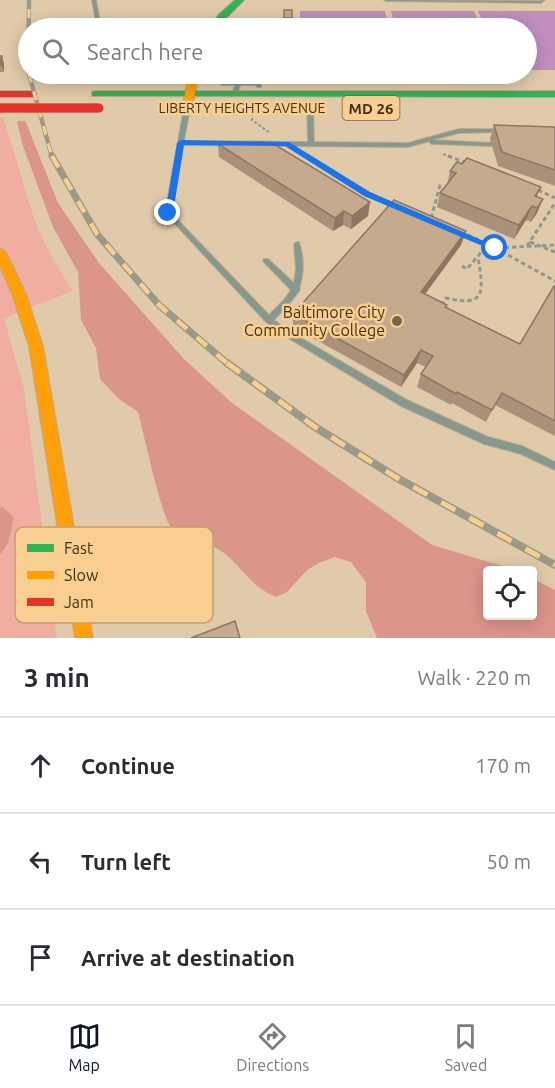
<!DOCTYPE html>
<meta charset="utf-8">
<style>
:root{--surface:#fff;--page:#f2f2f3;--text:#2b2b33;--muted:#7c7c81;--line:#e1e1e2;--accent:#111827}
body{margin:0;font-family:Ubuntu,sans-serif;background:var(--page);color:var(--text)}
.controls{position:absolute;right:18px;bottom:18px;display:grid;overflow:hidden;border-radius:6px;box-shadow:0 3px 15px #0003}
.controls button{width:54px;height:54px;display:grid;place-items:center;padding:0;border:0;border-bottom:2px solid var(--line);background:var(--surface);color:var(--text);font:30px sans-serif}
.stop{position:absolute;width:18px;height:18px;margin:-14px;border:4px solid #1a73e8;border-radius:50%;background:#fff}
.stop.end{background:#1a73e8;border-color:#fff;box-shadow:0 2px 6px #0008}
.list{margin:0;padding:0;list-style:none}
h2{display:flex;justify-content:space-between;align-items:center;height:78px;margin:0;padding:0 24px;font-size:26px}
h2 small{font-size:20px;font-weight:400;color:var(--muted)}
.list li{display:grid;grid-template-columns:39px 1fr auto;gap:18px;align-items:center;box-sizing:border-box;height:96px;padding:0 24px;border-top:2px solid var(--line)}
.list b{display:block;font-size:22px;white-space:nowrap}
.list em{font-size:20px;font-style:normal;color:var(--muted)}
.icon{flex:none;width:33px;height:33px;fill:none;stroke:currentColor;stroke-width:2;stroke-linecap:round;stroke-linejoin:round}
.map{position:relative;flex:none;width:555px;height:638px;overflow:hidden}
.search{position:absolute;background:var(--surface);box-shadow:0 3px 15px #0003;left:18px;right:18px;top:18px;height:66px;display:flex;align-items:center;gap:15px;box-sizing:border-box;padding:0 21px;border-radius:33px;color:var(--muted);font-size:22px}
.sheet{height:366px;background:var(--surface)}
nav{display:flex;justify-content:space-around;align-items:center;box-sizing:border-box;height:84px;border-top:2px solid var(--line);background:var(--surface);font-size:16px;color:var(--muted)}
nav a{display:grid;justify-items:center;gap:3px}
nav .on{color:var(--accent)}
.map>svg:first-child{display:block}
.green{fill:#f0aea3}
.forest{fill:#dc958b}
.water{fill:#c18ebf}
.lines{fill:none;stroke-linecap:round;stroke-linejoin:round}
.lane-casing{stroke:#bdab90;stroke-width:2}
.fast-casing{stroke:#bdab90;stroke-width:2}
.slow-casing{stroke:#bdab90;stroke-width:2}
.jam-casing{stroke:#bdab90;stroke-width:2}
.path-far1{stroke:#8f9a8f;stroke-width:2;stroke-dasharray:3 2;stroke-linecap:butt}
.path{stroke:#8f9a8f;stroke-width:3;stroke-dasharray:4.5 3;stroke-linecap:butt}
.lane{fill:#87988f;fill-rule:evenodd}
.fast{fill:#30b455;fill-rule:evenodd}
.slow{fill:#ff9f0a;fill-rule:evenodd}
.jam{fill:#e5322d;fill-rule:evenodd}
.rail-far2-casing{stroke:#9b9a88;stroke-width:4.5}
.rail-far1-casing{stroke:#9b9a88;stroke-width:7}
.rail-casing{stroke:#9b9a88;stroke-width:8}
.rail-far2{stroke:#f9ce91;stroke-width:3;stroke-dasharray:9;stroke-linecap:butt}
.rail-far1{stroke:#f9ce91;stroke-width:4.5;stroke-dasharray:13;stroke-linecap:butt}
.rail{stroke:#f9ce91;stroke-width:5;stroke-dasharray:16;stroke-linecap:butt}
.jam-bridge-casing{stroke:#bdab90;stroke-width:10;stroke-linecap:butt}
.jam-bridge{stroke:#e5322d;stroke-width:9}
.wall{fill:#aa927a}
.shaded-wall{fill:#8b7763}
.building{fill:#c6aa8e;stroke:#8b7763;stroke-width:1.5}
.route{fill:#1a73e8}
.poi-dot{fill:#7a674b;stroke:#f9ce91;stroke-width:2}
.labels{text-anchor:middle;dominant-baseline:central;stroke-width:5;stroke-linejoin:round;paint-order:stroke}
.far-street-label{font-size:14px;fill:#423218;stroke:#f9ce91}
.shield{fill:#f9ce91;stroke:#79613c;stroke-width:1.5}
.shield-label{font-size:15px;font-weight:bold;fill:#423218}
.poi-label{font-size:16px;fill:#423218;stroke:#f9ce91;text-anchor:end}
.key{fill:#f9ce91;stroke:#c29f6d;stroke-width:1.5}
.key-label{font-size:16px;fill:#423218}
</style>
<div class="map">
<svg width="555" height="638" viewBox="0 0 555 638">
<rect width="100%" height="100%" fill="#e1caa9"/>
<path class="green" d="M 0,118 L 3,118 C 14,149 22,181 32,212 C 41,240 57,267 73,291 L 4,318 L 24,389 L 57,638 L 0,638 Z"/>
<path class="forest" d="M 19,121 L 25,121 L 27,125 L 58,203 L 99,263 L 183,358 L 232,403 L 432,545 L 516,570 L 488,570 L 488,616 L 532,616 L 533,579 L 555,590 L 555,638 L 377,638 L 366,611 L 366,582 L 351,562 L 335,557 L 319,563 L 307,570 L 287,592 L 276,597 C 250,586 244,569 224,553 C 209,541 185,539 171,527 C 162,519 143,430 138,412 L 119,399 L 100,379 L 96,348 L 81,320 L 78,272 L 53,227 L 23,146 L 17,122 Z
M 3,507 L 14,518 L 8,543 L 0,555 L 0,508 Z"/>
<path class="water" d="M 300,11 L 385,11 L 389,28 L 300,28 Z
M 391,11 L 474,11 L 481,28 L 395,28 Z
M 478,11 L 555,11 L 555,70 L 527,70 L 526,28 L 485,28 Z"/>
<g class="lines">
<g class="lane-casing">
<path id="lane" d="M 92,0 L 96,0 L 101,28 L 97,28 Z
M 384,0 L 540,1 L 545,0 L 541,3 L 386,1 Z
M 191,74 L 198,74 L 195,76 Z
M 244,74 L 250,74 L 243,80 L 239,80 L 239,78 Z
M 252,74 L 256,74 L 262,80 L 261,87 L 257,87 L 256,85 L 240,85 L 238,94 L 235,96 L 232,94 L 235,85 L 222,85 L 216,79 L 221,78 L 225,82 L 256,81 Z
M 187,106 L 190,108 L 184,141 L 308,142 L 307,108 L 310,106 L 313,108 L 314,142 L 408,143 L 459,129 L 503,129 L 503,131 L 501,132 L 459,133 L 432,140 L 493,143 L 494,144 L 491,146 L 432,144 L 430,143 L 430,141 L 408,147 L 183,145 L 171,213 L 269,315 L 284,300 L 291,290 L 263,261 L 264,259 L 268,259 L 294,283 L 296,269 L 294,244 L 297,242 L 299,242 C 304,257 304,274 299,289 L 300,290 L 289,304 L 274,320 L 289,331 L 407,400 L 488,437 L 522,446 L 555,462 L 555,470 L 521,454 L 484,444 L 401,406 L 283,335 L 266,322 L 165,213 L 184,108 Z"/>
</g>
<g class="fast-casing">
<path id="fast" d="M 235,0 L 244,0 L 217,28 L 209,28 L 219,14 Z
M 95,91 L 555,91 L 555,97 L 92,96 L 92,92 Z"/>
</g>
<g class="slow-casing">
<path id="slow" d="M 189,74 L 199,74 L 192,108 L 187,111 L 182,108 Z
M 0,248 L 6,252 L 26,294 L 43,346 L 93,638 L 75,638 L 29,346 L 12,294 L 0,266 Z"/>
</g>
<g class="jam-casing">
<path id="jam" d="M 0,91 L 32,91 L 37,94 L 32,97 L 0,97 Z"/>
</g>
<path class="path-far1" d="M 253,108 L 252,120 L 270,133
M 443,154 L 452,157
M 303,155 L 307,157"/>
<path class="path" d="M 304,156 L 346,182 L 394,206
M 448,156 L 467,163
M 538,190 L 555,198
M 431,218 L 441,182
M 461,232 L 488,244 L 555,281
M 530,242 L 555,252
M 527,246 L 555,203
M 497,248 L 555,245
M 462,266 L 467,269 L 488,244
M 441,305 L 446,298 C 488,308 483,290 478,257"/>
<use href="#lane" class="lane"/>
<use href="#fast" class="fast"/>
<use href="#slow" class="slow"/>
<use href="#jam" class="jam"/>
<g class="rail-far2-casing">
<path id="rail-far2" d="M 28,72 L 29,0
M 29,74 L 52,157"/>
</g>
<g class="rail-far1-casing">
<path id="rail-far1" d="M 52,156 L 97,234 L 159,305 L 228,364"/>
</g>
<g class="rail-casing">
<path id="rail" d="M 227,363 L 315,427 L 399,479 L 555,565"/>
</g>
<use href="#rail-far2" class="rail-far2"/>
<use href="#rail-far1" class="rail-far1"/>
<use href="#rail" class="rail"/>
<g class="jam-bridge-casing">
<path id="jam-bridge" d="M 0,108 L 99,108"/>
</g>
<use href="#jam-bridge" class="jam-bridge"/>
</g>
<path class="wall" d="M 284,10 L 292,10 L 292,21 L 284,21 Z
M 0,56 L 2,56 L 4,64 L 4,72 L 0,72 Z
M 241,74 L 241,82 L 227,82 L 227,78 Z
M 494,125 L 555,127 L 555,186 L 498,166 L 490,139 Z
M 218,144 L 368,216 L 351,229 L 343,225 L 333,231 L 219,157 Z
M 450,171 L 537,197 L 543,199 L 537,213 L 531,222 L 526,220 L 514,239 L 437,207 L 440,193 L 447,185 Z
M 466,231 L 461,245 L 425,294 L 447,305 L 446,308 L 520,344 L 555,286 L 555,436 L 495,405 L 486,422 L 452,403 L 451,405 L 417,387 L 421,374 L 426,367 L 417,363 L 401,387 L 293,327 L 293,314 Z"/>
<path class="shaded-wall" d="M 2,56 L 4,64 L 4,72 L 1,65 Z
M 541,187 L 526,220 L 514,239 L 519,225 Z
M 543,199 L 537,213 L 531,222 L 537,208 Z
M 370,202 L 368,216 L 351,229 L 352,216 Z
M 344,211 L 343,225 L 333,231 L 335,218 Z
M 466,231 L 461,245 L 417,305 L 421,292 Z
M 421,350 L 417,363 L 401,387 L 404,375 Z"/>
<path class="building" d="M 284,10 L 292,10 L 292,18 L 284,18 Z
M 0,56 L 2,56 L 1,65 L 0,65 Z
M 227,74 L 241,74 L 241,78 L 227,78 Z
M 494,125 L 555,127 L 555,170 L 502,152 Z
M 272,143 L 370,202 L 352,216 L 344,211 L 335,218 L 218,144 Z
M 467,158 L 541,187 L 535,196 L 543,199 L 537,208 L 532,206 L 519,225 L 440,193 L 456,173 L 450,171 L 457,162 L 462,164 Z
M 394,200 L 466,231 L 421,292 L 447,305 L 445,307 L 520,344 L 554,286 L 555,286 L 555,421 L 502,393 L 492,410 L 457,392 L 456,394 L 421,374 L 433,356 L 421,350 L 404,375 L 293,314 Z
M 235,621 L 240,638 L 191,638 Z"/>
<path class="route" d="M 181,140 L 289,142 L 370,192 L 500,248 L 492,250 L 364,196 L 285,146 L 184,145 L 173,213 L 165,215 L 177,143 Z"/>
<circle class="poi-dot" cx="397" cy="321" r="6"/>
<g class="labels">
<g class="far-street-label">
<text x="242" y="108">LIBERTY HEIGHTS AVENUE</text>
</g>
<rect class="shield" x="342.5" y="96" width="57" height="24" rx="4.5"/>
<g class="shield-label">
<text x="371" y="108">MD 26</text>
</g>
<g class="poi-label">
<text x="385" y="312">Baltimore City<tspan x="385" dy="18">Community College</tspan></text>
</g>
</g>
<rect x="15" y="527" width="198" height="96" rx="9" class="key"/>
<rect x="27" y="544" width="27" height="8" fill="#30b455"/>
<rect x="27" y="571" width="27" height="8" fill="#ff9f0a"/>
<rect x="27" y="598" width="27" height="8" fill="#e5322d"/>
<g class="key-label">
<text x="64" y="554">Fast</text>
<text x="64" y="581">Slow</text>
<text x="64" y="608">Jam</text>
</g>
</svg>
<div class="controls">
<button><svg class="icon" aria-label="locate" viewBox="0 0 24 24"><circle cx="12" cy="12" r="6"/><path d="M12 2v4M12 18v4M2 12h4M18 12h4"/></svg></button>
</div>
<div class="stop" style="left:495px;top:248px"></div>
<div class="stop end" style="left:168px;top:213px"></div>
<div class="search"><svg class="icon" aria-label="search" viewBox="0 0 24 24"><circle cx="10" cy="10" r="6"/><path d="M15 15l6 6"/></svg>Search here</div>
</div>
<section class="sheet">
<h2>3 min<small>Walk · 220 m</small></h2>
<ul class="list">
<li><svg class="icon" aria-label="ahead" viewBox="0 0 24 24"><path d="M12 20V5M6 11l6-6 6 6"/></svg><div><b>Continue</b></div><em>170 m</em></li>
<li><svg class="icon" aria-label="left" viewBox="0 0 24 24"><path d="M17 20v-9H6M10 6l-5 5 5 5"/></svg><div><b>Turn left</b></div><em>50 m</em></li>
<li><svg class="icon" aria-label="arrive" viewBox="0 0 24 24"><path d="M6 21V4h12l-3 4 3 4H6"/></svg><div><b>Arrive at destination</b></div></li>
</ul>
</section>
<nav>
<a class="on"><svg class="icon" aria-label="map" viewBox="0 0 24 24"><path d="M3 6l6-2 6 2 6-2v14l-6 2-6-2-6 2zM9 4v14M15 6v14"/></svg>Map</a>
<a><svg class="icon" aria-label="directions" viewBox="0 0 24 24"><path d="M12 3l9 9-9 9-9-9zM9 14v-3h6M13 9l2 2-2 2"/></svg>Directions</a>
<a><svg class="icon" aria-label="saved" viewBox="0 0 24 24"><path d="M7 4h10v16l-5-4-5 4z"/></svg>Saved</a>
</nav>
